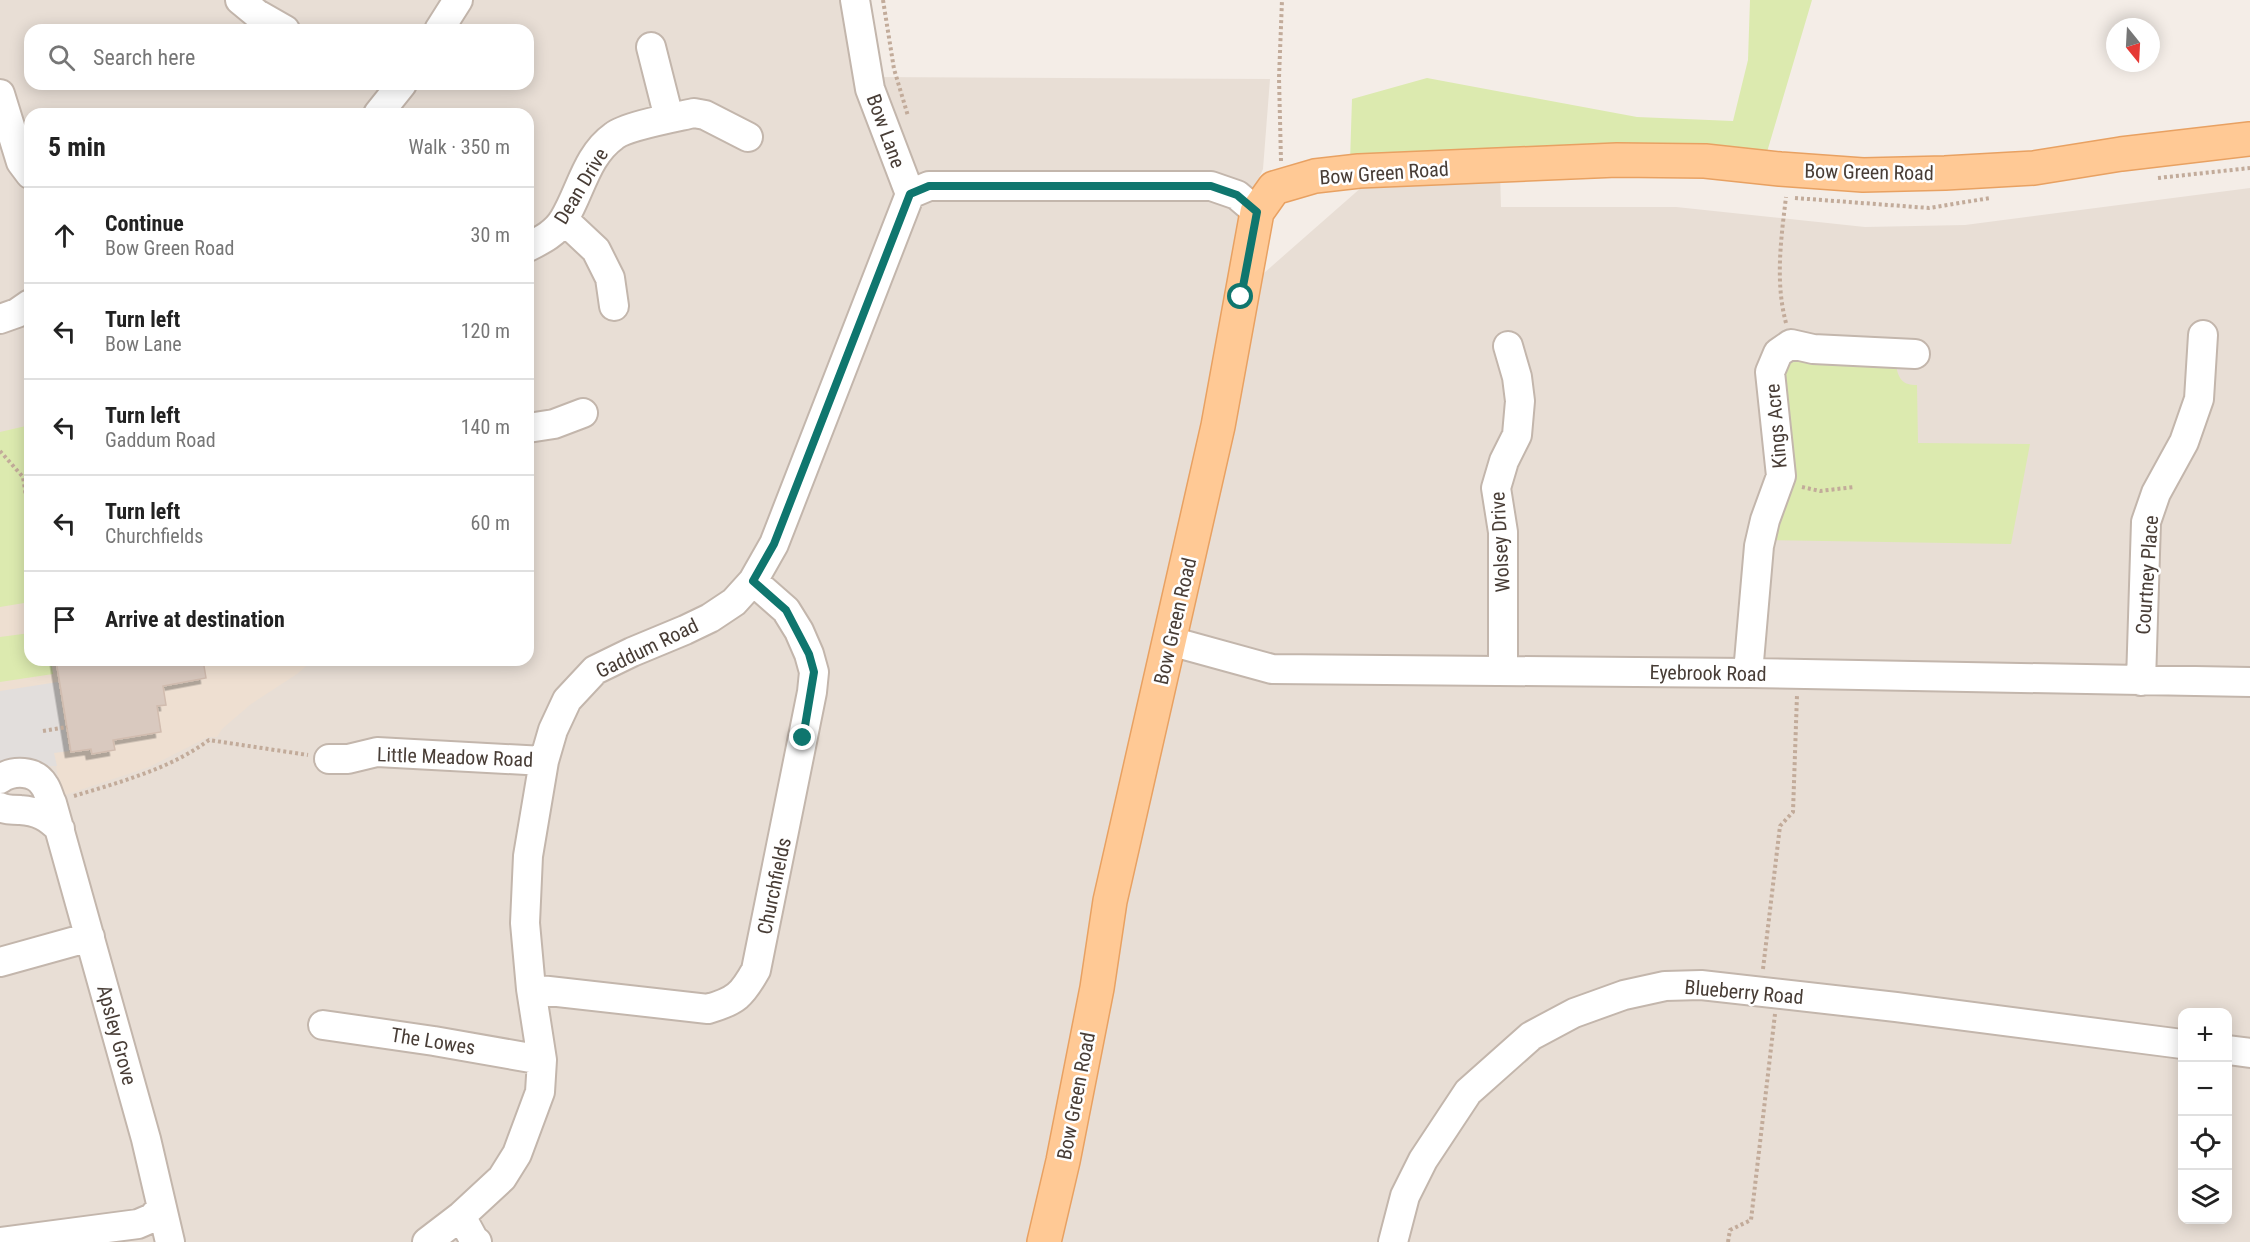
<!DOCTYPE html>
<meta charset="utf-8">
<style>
:root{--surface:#fff;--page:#f6f6f6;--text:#222;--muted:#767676;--line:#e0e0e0}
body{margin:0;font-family:"Roboto Condensed",sans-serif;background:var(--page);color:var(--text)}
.controls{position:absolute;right:18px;bottom:18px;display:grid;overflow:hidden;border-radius:12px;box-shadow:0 3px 15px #0003}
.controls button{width:54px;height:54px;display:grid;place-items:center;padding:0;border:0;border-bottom:2px solid var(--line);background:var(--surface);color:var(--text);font:30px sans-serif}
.compass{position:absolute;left:2106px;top:18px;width:54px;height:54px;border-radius:50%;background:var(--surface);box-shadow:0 3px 15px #0003;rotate:162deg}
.stop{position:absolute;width:18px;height:18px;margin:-14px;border:4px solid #0f766e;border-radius:50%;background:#fff}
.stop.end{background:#0f766e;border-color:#fff;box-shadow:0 2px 6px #0008}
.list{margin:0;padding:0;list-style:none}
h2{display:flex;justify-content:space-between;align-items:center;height:78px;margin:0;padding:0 24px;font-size:26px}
h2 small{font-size:20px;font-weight:400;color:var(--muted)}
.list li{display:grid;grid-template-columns:39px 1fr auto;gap:18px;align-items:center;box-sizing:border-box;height:96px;padding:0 24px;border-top:2px solid var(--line)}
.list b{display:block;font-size:22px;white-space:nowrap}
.list p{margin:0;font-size:20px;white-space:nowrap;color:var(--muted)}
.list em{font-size:20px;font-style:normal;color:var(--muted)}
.icon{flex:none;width:33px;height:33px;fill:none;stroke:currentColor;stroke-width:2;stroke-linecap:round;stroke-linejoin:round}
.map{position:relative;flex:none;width:2250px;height:1242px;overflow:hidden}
.search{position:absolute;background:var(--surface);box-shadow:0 3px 15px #0003;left:24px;top:24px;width:510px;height:66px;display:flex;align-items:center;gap:15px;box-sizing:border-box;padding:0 21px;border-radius:18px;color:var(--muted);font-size:22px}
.panel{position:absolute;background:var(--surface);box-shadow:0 3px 15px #0003;left:24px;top:108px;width:510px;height:558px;border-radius:18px}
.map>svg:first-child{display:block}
.residential{fill:#e8ded5;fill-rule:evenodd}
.education{fill:#eedfd1}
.green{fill:#dceaaf}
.parking{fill:#e2dedc}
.building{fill:#d9c9bf;stroke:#d1bcaf;stroke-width:1.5;filter:url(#shadow)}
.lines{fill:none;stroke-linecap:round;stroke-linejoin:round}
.minor-casing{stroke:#c3b6ac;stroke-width:32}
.major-casing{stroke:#e8a162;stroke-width:36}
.path{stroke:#c2ab9a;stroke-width:4;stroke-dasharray:3 3;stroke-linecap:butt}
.minor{stroke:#fff;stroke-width:28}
.major{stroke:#ffc995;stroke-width:33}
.route{stroke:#0f766e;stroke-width:8}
.labels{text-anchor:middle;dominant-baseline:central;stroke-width:5;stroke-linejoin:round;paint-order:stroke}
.street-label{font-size:20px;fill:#483d36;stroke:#fff}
</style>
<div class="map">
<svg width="2250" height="1242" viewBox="0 0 2250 1242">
<defs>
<filter id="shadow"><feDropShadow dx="-5.5" dy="5.5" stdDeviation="0" flood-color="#0004"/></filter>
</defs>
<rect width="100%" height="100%" fill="#f4ede7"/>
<path class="residential" d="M 0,0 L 852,0 L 868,77 L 1270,79 L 1263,169 L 1238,226 L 1229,280 L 1256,280 L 1371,179 L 1500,172 L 1501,207 L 1676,207 L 1865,227 L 1965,225 L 2250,188 L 2250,1242 L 0,1242 ZM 30,30 L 528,30 L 528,84 L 30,84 ZM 30,114 L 528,114 L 528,660 L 30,660 ZM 2182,1012 L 2228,1012 L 2228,1220 L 2182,1220 Z"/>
<path class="education" d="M 30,425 L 30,660 L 313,660 L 297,674 L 251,704 L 222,729 L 217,737 L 208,737 L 149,767 L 62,796 L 56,766 L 0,766 L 0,432 Z"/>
<path class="green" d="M 1750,0 L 1812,0 L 1767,152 L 1350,162 L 1352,99 L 1427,78 L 1637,117 L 1733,121 L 1748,60 Z
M 1793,361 L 1838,366 L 1896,366 C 1899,380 1903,385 1917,385 L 1918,443 L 2030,444 L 2011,544 L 1767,540 L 1777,380 L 1787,362 Z
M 30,425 L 30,602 L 0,607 L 0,432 Z
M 30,633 L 30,660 L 51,660 L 53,674 L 0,682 L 0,637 Z"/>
<path class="parking" d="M 58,682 L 69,751 L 54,753 L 57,766 L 0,766 L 0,691 Z"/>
<path class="building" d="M 56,660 L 203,660 L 206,678 L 163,686 L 166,705 L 157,706 L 161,732 L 113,740 L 115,750 L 92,754 L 91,749 L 71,752 Z"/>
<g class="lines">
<g class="minor-casing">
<path id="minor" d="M 240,0 L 257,14 L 285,30
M 855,0 L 870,89 L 910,194
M 439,30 L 458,0
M 651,47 L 669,118
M 0,94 L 21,162 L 30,174
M 378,114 L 402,84
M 910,194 L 929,186 L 1211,186 L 1237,195 L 1257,212
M 564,220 L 596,250 L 610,278 L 614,306
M 528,247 C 542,240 556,233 564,219 C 581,191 586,156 614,136 C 626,126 677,117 694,113 L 705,115 L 748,137
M 0,319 L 17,313 L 30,304
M 528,428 L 554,424 L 583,413
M 1170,641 L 1272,669 L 1748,673 L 2250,682
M 1503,671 L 1503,532 L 1496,488 L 1504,461 L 1517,435 L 1520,401 L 1517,377 L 1508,346
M 1748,673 L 1759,546 L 1765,520 L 1781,476 L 1770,372 L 1778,353 L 1791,344 L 1813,349 L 1915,354
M 2141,681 L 2146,522 L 2156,493 L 2184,442 L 2199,399 L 2203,335
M 329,759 L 348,759 L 377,752 L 544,761
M 0,779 C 13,770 35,770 44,785 C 48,790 49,798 52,803 L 146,1139 L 170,1242
M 0,807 C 7,811 12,809 20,810 C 38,811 48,817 60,829
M 0,962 L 90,937
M 531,989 L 708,1009 C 736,1001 742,995 756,970 L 812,692 L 814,672 L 809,654 L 799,631 L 786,610 L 753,581
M 323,1025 L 434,1041 L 542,1060
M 2228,1050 L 2250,1053
M 461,1216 L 474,1240 L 477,1242
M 1,1242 L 138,1224 L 152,1218 L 161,1208
M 427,1242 L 461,1216 L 502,1178 L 517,1154 L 540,1092 L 542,1060 L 531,989 L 525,923 L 528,856 L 544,761 L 553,730 L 567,700 L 595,670 L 632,652 L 685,630 L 710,618 L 734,602 L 753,581 L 774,544 L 910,194
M 1393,1242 L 1405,1196 L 1423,1160 L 1468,1092 L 1531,1036 L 1574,1013 L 1624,995 L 1665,986 L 1701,985 L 1896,1007 L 2182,1044"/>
</g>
<g class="major-casing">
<path id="major" d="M 1044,1242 L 1063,1161 L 1097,988 L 1110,901 L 1218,426 L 1257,212 L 1274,188 L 1315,176 L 1359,171 L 1617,160 L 1705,161 L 1780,169 L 1863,175 L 1945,173 L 2034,168 L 2121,154 L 2250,139"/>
</g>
<path class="path" d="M 883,0 L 894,69 L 908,116
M 1281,161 L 1279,78 L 1282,0
M 2158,178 L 2250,168
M 1795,198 L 1929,208 L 1990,198
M 1786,323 C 1775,282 1781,239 1786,197
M 0,451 L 23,477 L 30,522
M 1802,487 L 1820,491 L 1854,487
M 43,731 L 67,727
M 74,796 C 120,782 170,769 209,740 L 308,755
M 1763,969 L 1780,826 L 1793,812 L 1797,695
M 1728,1242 L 1730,1230 L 1751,1220 L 1775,1014"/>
<use href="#minor" class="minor"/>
<use href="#major" class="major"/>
</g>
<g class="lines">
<path class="route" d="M 803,738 L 814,672 L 809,654 L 786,610 L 753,581 L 774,544 L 910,194 L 929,186 L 1211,186 L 1237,195 L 1257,212 L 1241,297"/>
</g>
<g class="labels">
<g class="street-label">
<text transform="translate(886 131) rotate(70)">Bow Lane</text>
<text transform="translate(1869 172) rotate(1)">Bow Green Road</text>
<text transform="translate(1384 173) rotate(-4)">Bow Green Road</text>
<text transform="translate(581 186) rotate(-59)">Dean Drive</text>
<text transform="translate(1776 426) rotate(-95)">Kings Acre</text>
<text transform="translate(1500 542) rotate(-93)">Wolsey Drive</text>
<text transform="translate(2147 575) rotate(-86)">Courtney Place</text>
<text transform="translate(1175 621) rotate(-77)">Bow Green Road</text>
<text transform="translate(647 648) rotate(-26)">Gaddum Road</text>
<text transform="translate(1708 673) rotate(1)">Eyebrook Road</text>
<text transform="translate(455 757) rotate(2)">Little Meadow Road</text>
<text transform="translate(774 886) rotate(-78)">Churchfields</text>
<text transform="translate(1744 992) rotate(5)">Blueberry Road</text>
<text transform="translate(117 1035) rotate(75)">Apsley Grove</text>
<text transform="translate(433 1041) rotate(9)">The Lowes</text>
<text transform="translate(1076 1096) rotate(-79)">Bow Green Road</text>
</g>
</g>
</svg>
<div class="controls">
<button>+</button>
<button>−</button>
<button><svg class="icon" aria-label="locate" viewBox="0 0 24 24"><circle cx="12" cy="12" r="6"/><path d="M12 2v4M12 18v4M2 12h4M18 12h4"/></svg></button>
<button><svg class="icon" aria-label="layers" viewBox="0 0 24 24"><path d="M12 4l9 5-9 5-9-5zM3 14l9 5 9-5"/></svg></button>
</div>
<svg class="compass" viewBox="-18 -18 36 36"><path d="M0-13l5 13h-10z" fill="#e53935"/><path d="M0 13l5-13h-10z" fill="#767676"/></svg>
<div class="stop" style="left:1241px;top:297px"></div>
<div class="stop end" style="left:803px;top:738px"></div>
<div class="search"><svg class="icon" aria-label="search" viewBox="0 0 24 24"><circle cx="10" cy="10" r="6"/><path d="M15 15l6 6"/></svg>Search here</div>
<section class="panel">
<h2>5 min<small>Walk · 350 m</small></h2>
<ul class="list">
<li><svg class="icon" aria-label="ahead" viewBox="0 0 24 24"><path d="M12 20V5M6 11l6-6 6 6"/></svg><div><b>Continue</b><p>Bow Green Road</p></div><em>30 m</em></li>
<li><svg class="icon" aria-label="left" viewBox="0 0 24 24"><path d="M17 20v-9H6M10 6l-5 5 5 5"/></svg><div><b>Turn left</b><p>Bow Lane</p></div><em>120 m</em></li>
<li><svg class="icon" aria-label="left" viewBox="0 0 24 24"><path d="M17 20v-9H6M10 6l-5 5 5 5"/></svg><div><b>Turn left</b><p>Gaddum Road</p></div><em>140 m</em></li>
<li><svg class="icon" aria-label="left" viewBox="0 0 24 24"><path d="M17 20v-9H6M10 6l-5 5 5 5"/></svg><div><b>Turn left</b><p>Churchfields</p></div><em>60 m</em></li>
<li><svg class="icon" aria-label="arrive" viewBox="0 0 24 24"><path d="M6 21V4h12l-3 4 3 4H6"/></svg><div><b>Arrive at destination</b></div></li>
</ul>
</section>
</div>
